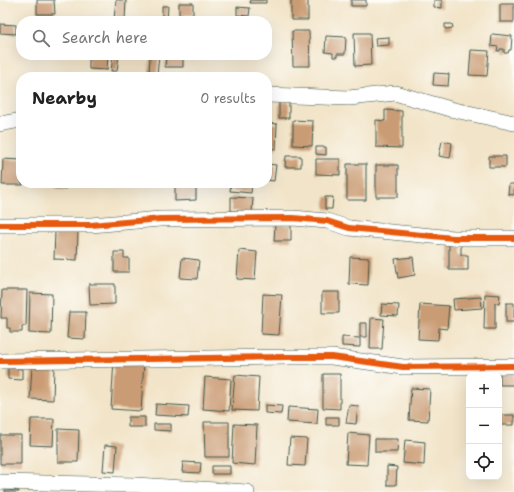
<!DOCTYPE html>
<meta charset="utf-8">
<style>
:root{--surface:#fff;--page:#f2f2f2;--text:#222;--muted:#767676;--line:#e0e0e0}
body{margin:0;font-family:"Shantell Sans",sans-serif;background:var(--page);color:var(--text)}
.controls{position:absolute;right:12px;bottom:12px;display:grid;overflow:hidden;border-radius:8px;box-shadow:0 4px 16px #0002}
.controls button{width:36px;height:36px;display:grid;place-items:center;padding:0;border:0;border-bottom:1px solid var(--line);background:var(--surface);color:var(--text);font:20px sans-serif}
.list{margin:0;padding:0;list-style:none}
h2{display:flex;justify-content:space-between;align-items:center;height:52px;margin:0;padding:0 16px;font-size:17px}
h2 small{font-size:13px;font-weight:400;color:var(--muted)}
.icon{flex:none;width:22px;height:22px;fill:none;stroke:currentColor;stroke-width:2;stroke-linecap:round;stroke-linejoin:round}
.map{position:relative;flex:none;width:514px;height:492px;overflow:hidden}
.search{position:absolute;background:var(--surface);box-shadow:0 4px 16px #0002;left:16px;top:16px;width:256px;height:44px;display:flex;align-items:center;gap:10px;box-sizing:border-box;padding:0 14px;border-radius:16px;color:var(--muted);font-size:15px}
.panel{position:absolute;background:var(--surface);box-shadow:0 4px 16px #0002;left:16px;top:72px;width:256px;height:116px;border-radius:16px}
.map>svg:first-child{display:block}
.building{fill:#ca9c75}
.lines{fill:none;stroke-linecap:round;stroke-linejoin:round}
.minor-casing{stroke:#3f564a;stroke-width:16}
.minor{stroke:#fff;stroke-width:15}
.cycleway-casing{stroke:#fdfcf7;stroke-width:8}
.cycleway{stroke:#e8590c;stroke-width:6}
</style>
<div class="map">
<svg width="514" height="492" viewBox="0 0 514 492">
<rect width="100%" height="100%" fill="#fdfcf7"/>
<filter id="ink" filterUnits="userSpaceOnUse"><feTurbulence type="fractalNoise" baseFrequency=".025" numOctaves="2"/><feDisplacementMap in="SourceGraphic" scale="8" xChannelSelector="R" yChannelSelector="G"/><feConvolveMatrix kernelMatrix="1 2 1 2 8 2 1 2 1" color-interpolation-filters="sRGB"/></filter>
<filter id="wash" filterUnits="userSpaceOnUse"><feTurbulence type="fractalNoise" baseFrequency=".012" numOctaves="4" result="noise"/><feDisplacementMap in="SourceGraphic" scale="16" xChannelSelector="R" yChannelSelector="G"/><feGaussianBlur stdDeviation="0.9" result="paint"/><feColorMatrix in="noise" values="0 0 0 0 0 0 0 0 0 0 0 0 0 0 0 0 0 1.4 0 .05"/><feComposite in="paint" operator="in"/></filter>
<g filter="url(#wash)">
<rect width="100%" height="100%" fill="#f2e4c8"/>
<g id="blocks">
<path class="building" d="M 37,0 L 54,0 L 55,14 L 37,14 Z
M 116,0 L 126,0 L 125,20 L 114,19 Z
M 251,0 L 266,0 L 266,3 L 250,3 Z
M 291,0 L 308,0 L 308,20 L 291,20 Z
M 351,0 L 366,0 L 366,6 L 351,6 Z
M 434,0 L 442,0 L 442,8 L 434,7 Z
M 179,3 L 193,3 L 193,15 L 179,15 Z
M 500,4 L 514,4 L 514,22 L 500,22 Z
M 162,6 L 168,6 L 167,21 L 162,21 Z
M 237,7 L 250,8 L 249,16 L 237,15 Z
M 31,19 L 45,20 L 45,21 L 31,21 Z
M 0,24 L 16,25 L 16,34 L 0,33 Z
M 445,24 L 452,24 L 453,28 L 445,29 Z
M 292,31 L 309,31 L 310,66 L 293,66 Z
M 354,33 L 370,33 L 371,65 L 355,66 Z
M 492,34 L 512,36 L 511,50 L 509,50 L 508,53 L 504,53 L 504,49 L 500,49 L 500,51 L 497,51 L 498,47 L 491,46 Z
M 326,36 L 346,37 L 345,54 L 337,54 L 337,57 L 333,57 L 333,53 L 325,52 Z
M 389,37 L 389,45 L 376,46 L 375,38 Z
M 471,50 L 489,51 L 487,76 L 469,75 Z
M 89,55 L 108,55 L 107,70 L 89,69 Z
M 113,55 L 119,55 L 117,71 L 111,71 Z
M 150,55 L 159,55 L 157,76 L 149,75 Z
M 166,55 L 187,55 L 187,58 L 183,58 L 183,67 L 165,67 Z
M 434,73 L 449,74 L 448,86 L 433,85 Z
M 279,102 L 289,102 L 289,118 L 279,118 Z
M 385,110 L 402,111 L 402,148 L 376,147 L 376,120 L 385,121 Z
M 293,120 L 313,121 L 312,146 L 293,145 Z
M 267,123 L 277,124 L 276,149 L 267,148 Z
M 442,141 L 452,143 L 450,158 L 439,156 Z
M 316,147 L 326,147 L 326,155 L 316,154 Z
M 286,156 L 301,156 L 301,167 L 285,167 Z
M 489,156 L 506,156 L 506,167 L 489,167 Z
M 3,159 L 21,160 L 21,183 L 23,183 L 23,185 L 2,185 Z
M 316,159 L 340,159 L 340,175 L 316,174 Z
M 267,164 L 276,165 L 274,181 L 267,180 Z
M 347,164 L 366,164 L 366,200 L 347,200 Z
M 376,165 L 398,165 L 398,197 L 376,197 Z
M 56,183 L 66,183 L 66,189 L 55,188 Z
M 175,183 L 196,183 L 196,200 L 175,201 Z
M 231,183 L 252,183 L 251,193 L 230,191 Z
M 509,184 L 514,184 L 514,195 L 508,194 Z
M 231,197 L 253,198 L 252,212 L 231,211 Z
M 325,197 L 333,197 L 332,209 L 325,209 Z
M 275,225 L 291,225 L 291,241 L 274,241 Z
M 55,231 L 78,232 L 77,260 L 54,259 Z
M 449,244 L 461,244 L 461,255 L 468,255 L 468,270 L 449,270 Z
M 239,250 L 257,252 L 255,280 L 237,279 Z
M 114,252 L 124,252 L 124,258 L 129,258 L 129,272 L 114,272 Z
M 350,257 L 369,258 L 368,285 L 349,284 Z
M 413,257 L 415,275 L 398,278 L 395,259 Z
M 182,258 L 199,260 L 197,279 L 180,278 Z
M 89,284 L 115,284 L 115,304 L 90,305 Z
M 2,290 L 27,290 L 26,326 L 22,326 L 22,332 L 10,332 L 10,328 L 7,328 L 7,318 L 1,318 Z
M 322,292 L 339,292 L 339,313 L 322,313 Z
M 30,293 L 52,294 L 51,334 L 29,333 Z
M 263,294 L 282,295 L 279,335 L 261,334 Z
M 485,294 L 500,295 L 499,304 L 495,303 L 495,329 L 484,329 Z
M 481,297 L 482,308 L 454,310 L 453,299 Z
M 506,303 L 514,303 L 514,322 L 506,322 Z
M 382,304 L 399,305 L 398,316 L 381,315 Z
M 420,304 L 449,306 L 447,329 L 439,328 L 438,340 L 418,339 Z
M 69,312 L 86,312 L 85,339 L 67,338 Z
M 371,318 L 384,319 L 382,349 L 370,349 Z
M 360,323 L 367,323 L 367,337 L 360,337 Z
M 342,337 L 360,338 L 360,347 L 342,346 Z
M 114,359 L 144,361 L 141,411 L 111,409 Z
M 32,366 L 54,367 L 53,400 L 30,399 Z
M 8,368 L 22,369 L 22,380 L 8,379 Z
M 500,368 L 514,369 L 514,385 L 500,385 Z
M 323,374 L 340,374 L 340,409 L 323,408 Z
M 235,375 L 259,377 L 257,411 L 232,410 Z
M 205,377 L 231,379 L 229,411 L 203,409 Z
M 411,388 L 430,389 L 428,421 L 409,420 Z
M 156,404 L 189,406 L 188,417 L 155,415 Z
M 265,405 L 282,406 L 281,414 L 265,413 Z
M 349,405 L 358,406 L 356,424 L 346,423 Z
M 288,407 L 318,409 L 317,424 L 287,422 Z
M 499,415 L 514,415 L 514,425 L 499,425 Z
M 128,417 L 145,417 L 145,427 L 128,427 Z
M 326,417 L 339,417 L 339,425 L 326,425 Z
M 31,419 L 54,419 L 53,446 L 30,445 Z
M 204,422 L 229,422 L 229,457 L 205,457 Z
M 154,424 L 171,424 L 171,431 L 154,430 Z
M 234,424 L 257,425 L 255,465 L 232,463 Z
M 58,429 L 79,430 L 78,462 L 58,462 Z
M 348,433 L 369,435 L 367,465 L 346,464 Z
M 0,435 L 21,435 L 21,464 L 0,464 Z
M 290,438 L 307,439 L 305,466 L 288,465 Z
M 375,439 L 398,439 L 397,452 L 375,452 Z
M 405,440 L 425,442 L 424,465 L 403,463 Z
M 105,445 L 117,446 L 115,472 L 103,471 Z
M 183,462 L 201,463 L 200,473 L 182,472 Z
M 212,466 L 230,466 L 230,474 L 212,474 Z
M 387,466 L 397,467 L 396,485 L 387,485 Z
M 5,490 L 19,491 L 19,492 L 5,492 Z"/>
</g>
</g>
<g filter="url(#ink)">
<use href="#blocks" fill-opacity="0" stroke="#3f564a" stroke-width="1"/>
<g class="lines">
<g class="minor-casing">
<path id="minor" d="M 267,95 L 349,98 L 395,93 L 450,109 L 514,123
M 0,124 L 21,120
M 0,225 L 91,225 L 160,219 L 293,218 L 327,221 L 349,228 L 453,238 L 514,238
M 0,361 L 288,357 L 332,357 L 403,367 L 514,366
M 0,482 L 136,485 L 247,492"/>
</g>
<use href="#minor" class="minor"/>
<g class="cycleway-casing">
<path id="cycleway" d="M 0,225 L 91,225 L 160,219 L 293,218 L 327,221 L 349,228 L 453,238 L 514,238
M 0,361 L 288,357 L 332,357 L 403,367 L 514,366"/>
</g>
<use href="#cycleway" class="cycleway"/>
</g>
</g>
</svg>
<div class="controls">
<button>+</button>
<button>−</button>
<button><svg class="icon" aria-label="locate" viewBox="0 0 24 24"><circle cx="12" cy="12" r="6"/><path d="M12 2v4M12 18v4M2 12h4M18 12h4"/></svg></button>
</div>
<div class="search"><svg class="icon" aria-label="search" viewBox="0 0 24 24"><circle cx="10" cy="10" r="6"/><path d="M15 15l6 6"/></svg>Search here</div>
<section class="panel">
<h2>Nearby<small>0 results</small></h2>
<ul class="list">
</ul>
</section>
</div>
